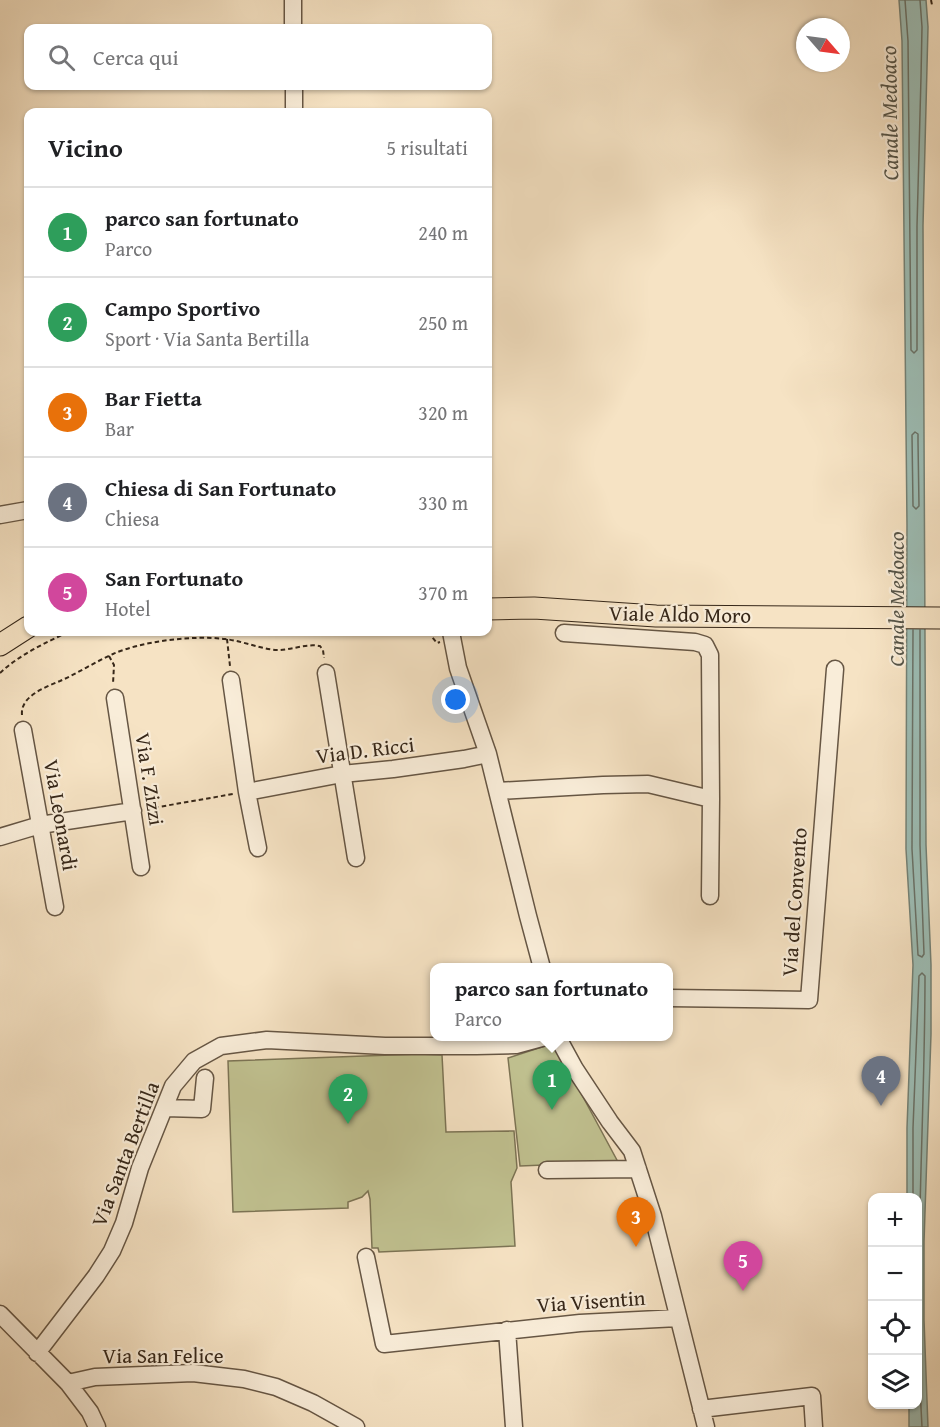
<!DOCTYPE html>
<html lang="it">
<meta charset="utf-8">
<style>
:root{--surface:#fff;--page:#f2f2f2;--text:#202124;--muted:#757577;--line:#e0e0e0;--accent:#ea580c}
body{margin:0;font-family:"Gentium Book Plus",serif;background:var(--page);color:var(--text)}
.controls{position:absolute;right:18px;bottom:18px;display:grid;overflow:hidden;border-radius:12px;box-shadow:0 2px 4px #0004}
.controls button{width:54px;height:54px;display:grid;place-items:center;padding:0;border:0;border-bottom:2px solid var(--line);background:var(--surface);color:var(--text);font:30px sans-serif}
.compass{position:absolute;left:796px;top:18px;width:54px;height:54px;border-radius:50%;background:var(--surface);box-shadow:0 2px 4px #0004;rotate:118deg}
.you{position:absolute;left:456px;top:700px;width:21px;height:21px;margin:-15px;border:4px solid #fff;border-radius:50%;background:#1a73e8;box-shadow:0 0 0 9px #1a73e833}
.badge{display:grid;place-items:center;width:39px;height:39px;border-radius:50%;background:var(--accent);color:#fff;font-size:20px;font-weight:700}
.pin{position:absolute;translate:-50% -50px;filter:drop-shadow(0 2px 3px #0008)}
.pin::after{content:'';position:absolute;top:32px;width:21px;height:18px;background:inherit;clip-path:polygon(0 0,100% 0,50% 100%)}
.popup{position:absolute;left:430px;top:963px;width:243px;height:78px;box-sizing:border-box;display:grid;place-content:center;border-radius:12px;background:var(--surface);filter:drop-shadow(0 2px 4px #0005);font-size:20px;white-space:nowrap;color:var(--muted)}
.popup b{font-size:22px;color:var(--text)}
.popup::after{content:'';position:absolute;left:50%;top:100%;margin-left:-12px;border:12px solid transparent;border-top-color:var(--surface)}
.list{margin:0;padding:0;list-style:none}
h2{display:flex;justify-content:space-between;align-items:center;height:78px;margin:0;padding:0 24px;font-size:26px}
h2 small{font-size:20px;font-weight:400;color:var(--muted)}
.list li{display:grid;grid-template-columns:39px 1fr auto;gap:18px;align-items:center;box-sizing:border-box;height:90px;padding:0 24px;border-top:2px solid var(--line)}
.list b{display:block;font-size:22px;white-space:nowrap}
.list p{margin:0;font-size:20px;white-space:nowrap;color:var(--muted)}
.list em{font-size:20px;font-style:normal;color:var(--muted)}
.icon{flex:none;width:33px;height:33px;fill:none;stroke:currentColor;stroke-width:2;stroke-linecap:round;stroke-linejoin:round}
.map{position:relative;flex:none;width:940px;height:1427px;overflow:hidden}
.search{position:absolute;background:var(--surface);box-shadow:0 2px 4px #0004;left:24px;top:24px;width:468px;height:66px;display:flex;align-items:center;gap:15px;box-sizing:border-box;padding:0 21px;border-radius:12px;color:var(--muted);font-size:22px}
.panel{position:absolute;background:var(--surface);box-shadow:0 2px 4px #0004;left:24px;top:108px;width:468px;height:528px;border-radius:12px}
.map>svg:first-child{display:block}
.green{fill:#c1c291;stroke:#7c7455;stroke-width:1.5}
.water{fill:#9dbeb6;stroke:#748277;stroke-width:1.5}
.lines{fill:none;stroke-linecap:round;stroke-linejoin:round}
.shore{stroke:#6a7268;stroke-width:1.5}
.minor-casing{stroke:#665644;stroke-width:19}
.major-casing{stroke:#362719;stroke-width:23}
.path{stroke:#362719;stroke-width:2;stroke-dasharray:4.5 3;stroke-linecap:butt}
.minor{stroke:#f9edd9;stroke-width:16}
.major{stroke:#f6e3c4;stroke-width:21}
.labels{text-anchor:middle;dominant-baseline:central;stroke-width:4.5;stroke-linejoin:round;paint-order:stroke}
.street-label{font-size:21px;fill:#362719;stroke:#f9edd9}
.water-label{font-size:22px;font-style:italic;fill:#555448;stroke:#f9edd9}
</style>
<div class="map">
<svg width="940" height="1427" viewBox="0 0 940 1427">
<rect width="100%" height="100%" fill="#f6e3c4"/>
<filter id="stains"><feTurbulence type="fractalNoise" baseFrequency=".00333" numOctaves="4"/><feColorMatrix values="0 0 0 0 .2 0 0 0 0 .09 0 0 0 0 .02 0 0 0 .5 -.17"/></filter>
<radialGradient id="worn" r=".72"><stop offset=".6" stop-color="#630" stop-opacity="0"/><stop offset="1" stop-color="#630" stop-opacity=".3"/></radialGradient>
<path class="green" d="M 554,1043 L 618,1162 L 520,1166 L 508,1058 Z
M 419,1054 L 442,1055 L 446,1132 L 514,1131 L 517,1168 L 511,1182 L 515,1246 L 379,1252 L 378,1248 L 372,1248 L 370,1199 L 368,1191 L 362,1197 L 348,1202 L 348,1208 L 233,1212 L 228,1061 Z"/>
<path class="water" d="M 899,0 L 926,0 L 928,27 L 923,226 L 926,845 L 931,965 L 931,1034 L 924,1242 L 924,1320 L 928,1427 L 909,1427 L 909,1405 L 918,1404 L 918,1198 L 907,1197 L 907,1128 L 913,965 L 906,849 L 907,525 L 902,41 Z"/>
<g class="lines">
<path class="shore" d="M 905,0 L 908,41 L 911,350 L 914,353 L 917,350 L 917,226 L 921,77 L 922,27 L 920,0
M 915,432 L 918,434 L 918,442 L 919,506 L 916,509 L 913,506 L 912,435 Z
M 913,630 L 912,849 L 918,955 L 922,957 L 924,954 L 920,845 L 920,630
M 913,1198 L 913,1128 L 919,976 L 922,973 L 925,976 C 925,1126 913,1277 922,1427"/>
<g class="minor-casing">
<path id="minor" d="M 293,0 L 293,28
M 294,86 L 294,112
M 0,515 L 28,510
M 451,632 L 458,668 L 488,754 L 528,916 L 542,968
M 564,633 L 695,642 L 705,645 L 710,655 L 711,799 L 710,896
M 326,673 L 356,858
M 231,680 L 247,792 L 258,848
M 115,698 L 141,867
M 23,730 L 55,907
M 498,791 L 603,785 L 648,784 L 711,799
M 247,792 L 342,774 L 393,769 L 464,759 L 488,754
M 0,837 L 40,825 L 133,811
M 669,998 L 809,1000 L 835,669
M 557,1036 L 575,1069 L 610,1122 L 632,1151 L 653,1216 L 706,1427
M 165,1108 L 202,1109 L 205,1078
M 547,1170 L 638,1169
M 366,1257 L 384,1344 L 580,1323 L 678,1318
M 0,1314 L 68,1383 L 90,1412 L 97,1427
M 507,1330 L 514,1427
M 37,1353 L 96,1276 L 112,1251 L 124,1223 L 140,1168 L 173,1086 L 194,1061 L 221,1046 L 267,1040 L 385,1046 L 476,1046 L 516,1045 L 549,1036
M 68,1383 L 95,1377 L 193,1373 L 244,1379 L 276,1387 L 313,1403 L 356,1427
M 701,1409 L 812,1396 L 814,1427"/>
</g>
<g class="major-casing">
<path id="major" d="M 488,609 L 534,608 L 656,616 L 940,618
M 0,645 L 28,627"/>
</g>
<path class="path" d="M 931,0 L 932,5
M 428,632 L 437,643 L 440,642
M 227,639 L 230,666
M 109,656 L 114,665 L 113,684
M 0,673 C 19,655 45,643 68,632
M 22,715 C 20,696 46,687 60,681 C 78,673 95,662 113,654 C 142,641 194,635 225,639 C 242,641 258,648 275,650 C 290,651 305,643 320,646 L 323,650 L 324,658
M 147,809 L 233,794"/>
<use href="#minor" class="minor"/>
<use href="#major" class="major"/>
</g>
<g class="labels">
<g class="street-label">
<text transform="translate(680 614) rotate(1)">Viale Aldo Moro</text>
<text transform="translate(365 750) rotate(-7)">Via D. Ricci</text>
<text transform="translate(150 779) rotate(81)">Via F. Zizzi</text>
<text transform="translate(61 815) rotate(80)">Via Leonardi</text>
<text transform="translate(794 902) rotate(-86)">Via del Convento</text>
<text transform="translate(125 1154) rotate(-69)">Via Santa Bertilla</text>
<text transform="translate(591 1301) rotate(-4)">Via Visentin</text>
<text x="163" y="1355">Via San Felice</text>
</g>
<g class="water-label">
<text transform="translate(889 113) rotate(-91)">Canale Medoaco</text>
<text transform="translate(896 599) rotate(-90)">Canale Medoaco</text>
</g>
</g>
<rect width="100%" height="100%" filter="url(#stains)"/>
<rect width="100%" height="100%" fill="url(#worn)"/>
</svg>
<div class="controls">
<button>+</button>
<button>−</button>
<button><svg class="icon" aria-label="locate" viewBox="0 0 24 24"><circle cx="12" cy="12" r="6"/><path d="M12 2v4M12 18v4M2 12h4M18 12h4"/></svg></button>
<button><svg class="icon" aria-label="layers" viewBox="0 0 24 24"><path d="M12 4l9 5-9 5-9-5zM3 14l9 5 9-5"/></svg></button>
</div>
<svg class="compass" viewBox="-18 -18 36 36"><path d="M0-13l5 13h-10z" fill="#e53935"/><path d="M0 13l5-13h-10z" fill="#757577"/></svg>
<div class="you"></div>
<div class="pin badge" style="left:552px;top:1110px;background:#2e9e5b">1</div>
<div class="popup"><b>parco san fortunato</b>Parco</div>
<div class="pin badge" style="left:348px;top:1124px;background:#2e9e5b">2</div>
<div class="pin badge" style="left:636px;top:1247px;background:#e8710a">3</div>
<div class="pin badge" style="left:881px;top:1106px;background:#6b7280">4</div>
<div class="pin badge" style="left:743px;top:1291px;background:#d1479c">5</div>
<div class="search"><svg class="icon" aria-label="search" viewBox="0 0 24 24"><circle cx="10" cy="10" r="6"/><path d="M15 15l6 6"/></svg>Cerca qui</div>
<section class="panel">
<h2>Vicino<small>5 risultati</small></h2>
<ul class="list">
<li><span class="badge" style="background:#2e9e5b">1</span><div><b>parco san fortunato</b><p>Parco</p></div><em>240 m</em></li>
<li><span class="badge" style="background:#2e9e5b">2</span><div><b>Campo Sportivo</b><p>Sport · Via Santa Bertilla</p></div><em>250 m</em></li>
<li><span class="badge" style="background:#e8710a">3</span><div><b>Bar Fietta</b><p>Bar</p></div><em>320 m</em></li>
<li><span class="badge" style="background:#6b7280">4</span><div><b>Chiesa di San Fortunato</b><p>Chiesa</p></div><em>330 m</em></li>
<li><span class="badge" style="background:#d1479c">5</span><div><b>San Fortunato</b><p>Hotel</p></div><em>370 m</em></li>
</ul>
</section>
</div>
